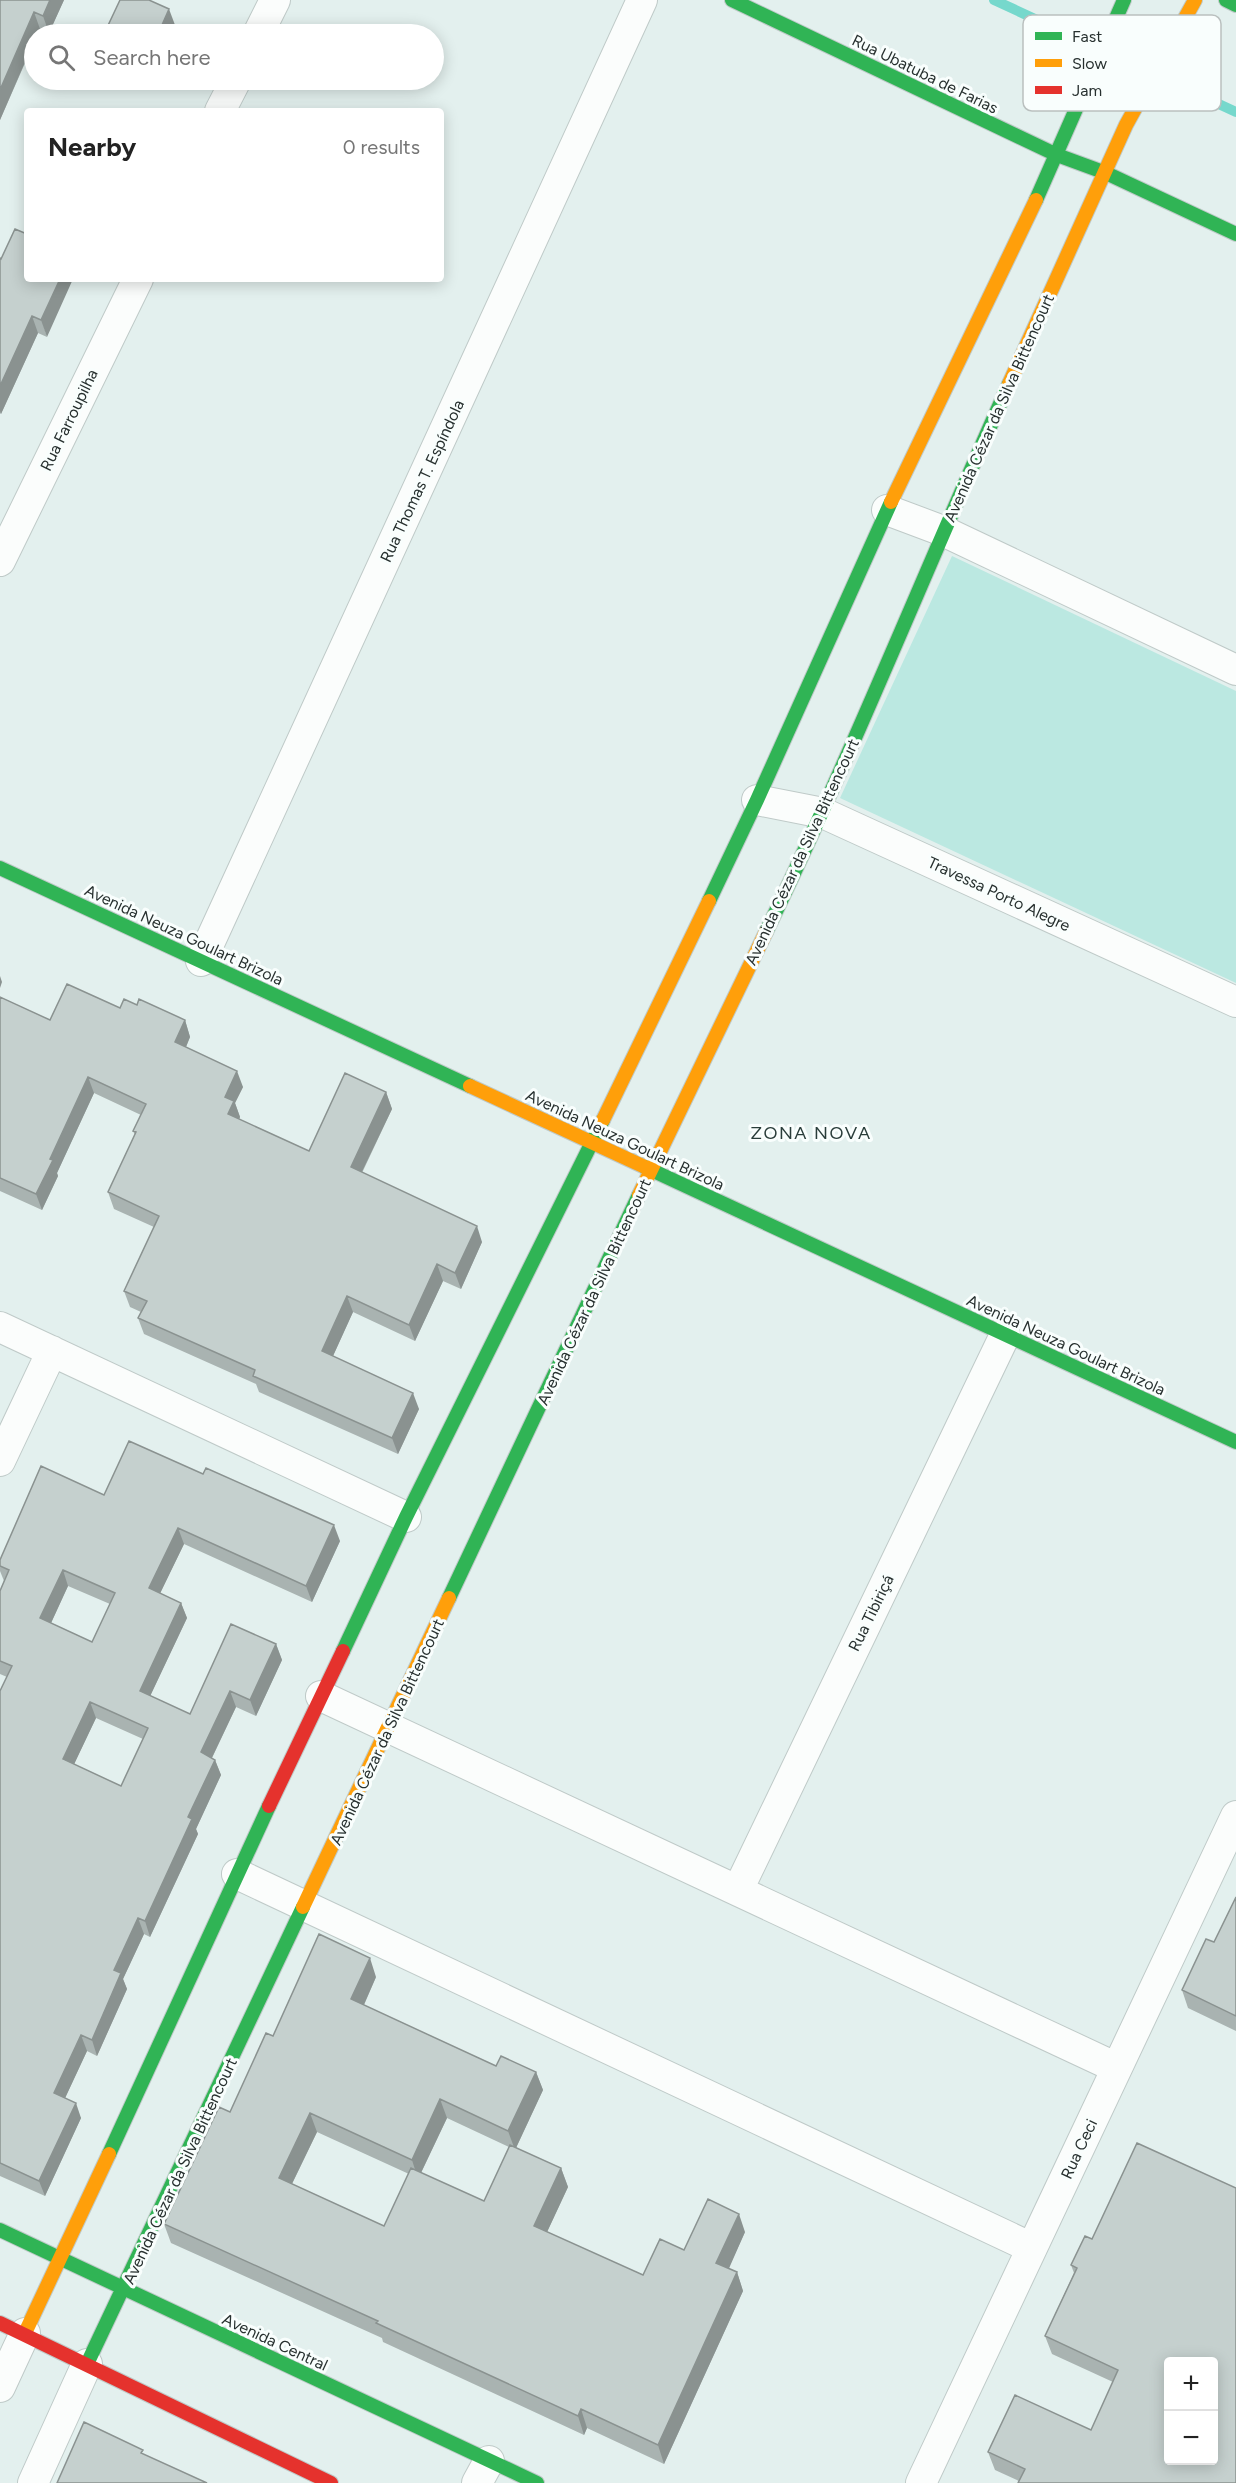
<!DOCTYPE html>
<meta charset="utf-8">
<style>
:root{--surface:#fff;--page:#f2f2f2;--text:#222;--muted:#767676;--line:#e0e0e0}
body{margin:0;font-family:Figtree,sans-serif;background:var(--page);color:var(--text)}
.controls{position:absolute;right:18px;bottom:18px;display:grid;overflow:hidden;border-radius:6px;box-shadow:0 3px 15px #0003}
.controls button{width:54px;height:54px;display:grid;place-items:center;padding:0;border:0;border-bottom:2px solid var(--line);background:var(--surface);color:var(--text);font:30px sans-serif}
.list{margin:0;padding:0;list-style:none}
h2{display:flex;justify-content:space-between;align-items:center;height:78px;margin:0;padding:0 24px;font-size:26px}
h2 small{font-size:20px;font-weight:400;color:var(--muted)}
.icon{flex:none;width:33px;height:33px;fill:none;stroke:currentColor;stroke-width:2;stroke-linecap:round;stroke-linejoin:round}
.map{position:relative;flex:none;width:1236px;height:2483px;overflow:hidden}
.search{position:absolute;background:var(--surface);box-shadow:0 3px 15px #0003;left:24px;top:24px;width:420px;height:66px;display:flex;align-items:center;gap:15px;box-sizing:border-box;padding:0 21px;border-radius:33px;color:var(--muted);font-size:22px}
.panel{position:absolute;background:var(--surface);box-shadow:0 3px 15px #0003;left:24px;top:108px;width:420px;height:174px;border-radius:6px}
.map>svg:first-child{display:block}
.green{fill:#bbe8e1}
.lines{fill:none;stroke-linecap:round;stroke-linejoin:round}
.stream{stroke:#76d8cc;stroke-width:10}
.street-casing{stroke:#bfcac8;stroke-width:32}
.fast-casing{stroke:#bfcac8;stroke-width:16}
.slow-casing{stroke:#bfcac8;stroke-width:16}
.jam-casing{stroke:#bfcac8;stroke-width:16}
.street{stroke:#fbfdfc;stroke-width:30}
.fast{stroke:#30b455;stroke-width:14}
.slow{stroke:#ff9f0a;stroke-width:14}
.jam{stroke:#e5322d;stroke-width:14}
.wall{fill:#a9b3b1;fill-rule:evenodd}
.shaded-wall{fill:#8a9290}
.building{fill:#c5d0ce;stroke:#8a9290;stroke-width:1.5;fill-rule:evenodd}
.labels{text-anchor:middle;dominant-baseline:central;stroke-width:6;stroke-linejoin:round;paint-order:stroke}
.street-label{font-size:16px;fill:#27302f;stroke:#f9fefd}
.neighbourhood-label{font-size:18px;letter-spacing:1.5px;fill:#293d3a;stroke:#f9fefd}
.key{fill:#f9fefd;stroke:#bac0bf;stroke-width:1.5}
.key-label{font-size:16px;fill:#27302f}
</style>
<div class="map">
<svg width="1236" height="2483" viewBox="0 0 1236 2483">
<rect width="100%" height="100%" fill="#e3f0ee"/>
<path class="green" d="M 952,556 L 1236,691 L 1236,983 L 840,798 Z"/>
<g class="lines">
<path class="stream" d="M 994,0 L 1236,112"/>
<g class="street-casing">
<path id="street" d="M 258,34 L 275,0
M 220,111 L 236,80
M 887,510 L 943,531 L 1236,670
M 0,561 L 138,279
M 757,800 L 823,813 L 1236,1002
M 201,961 L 642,0
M 0,1327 L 406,1517
M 0,1461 L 52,1351
M 321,1696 L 1117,2068
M 237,1874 L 1032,2248
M 738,1890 L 1005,1335
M 0,2387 L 25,2333
M 33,2483 L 87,2364
M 477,2483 L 489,2461
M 921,2483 L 1236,1816"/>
</g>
<g class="fast-casing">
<path id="fast" d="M 732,0 L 1057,155 L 1106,173 L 1236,234
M 1226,0 L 1236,5
M 1036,200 L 1124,0
M 0,868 L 470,1086
M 709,901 L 757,800 L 891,502
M 766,932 C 853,752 927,566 1009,384
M 645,1167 L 1236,1442
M 449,1598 L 639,1195
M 343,1651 L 406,1517 L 603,1120
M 109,2154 L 269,1806
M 0,2230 L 537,2483
M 87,2364 L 303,1907"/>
</g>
<g class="slow-casing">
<path id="slow" d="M 1009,384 L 1126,125 L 1195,0
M 891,502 L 1036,200
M 470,1086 L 645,1167
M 603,1120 L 709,901
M 639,1195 L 766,932
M 303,1907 L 449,1598
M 25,2333 L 109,2154"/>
</g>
<g class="jam-casing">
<path id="jam" d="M 269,1806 L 343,1651
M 0,2323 L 331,2483"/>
</g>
<use href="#street" class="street"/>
<use href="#fast" class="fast"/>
<use href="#slow" class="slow"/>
<use href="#jam" class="jam"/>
</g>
<path class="wall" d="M 0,0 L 64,0 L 49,33 L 40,29 L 0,120 Z
M 132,80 L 150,80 L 147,86 Z
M 15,229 L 47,337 L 38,333 L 1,414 L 0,413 L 0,258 L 1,259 Z
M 0,997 L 50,1020 L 137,1005 L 185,1020 L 190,1037 L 186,1047 L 243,1087 L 235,1103 L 240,1117 L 239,1119 L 309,1151 L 386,1092 L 392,1109 L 362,1173 L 482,1242 L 461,1289 L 443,1281 L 415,1341 L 353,1312 L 333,1356 L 419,1409 L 398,1454 L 259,1392 L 256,1384 L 144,1334 L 138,1318 L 141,1312 L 130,1307 L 124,1291 L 154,1227 L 114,1209 L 108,1192 L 135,1135 L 133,1131 L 141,1115 L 94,1093 L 57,1173 L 58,1176 L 42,1210 L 0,1191 Z
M 104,1495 L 340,1541 L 312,1602 L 184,1544 L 160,1593 L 181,1603 L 187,1618 L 150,1696 L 190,1714 L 276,1644 L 282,1660 L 256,1716 L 236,1707 L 212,1758 L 215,1760 L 221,1775 L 196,1829 L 198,1834 L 150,1937 L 144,1934 L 123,1979 L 127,1989 L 97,2056 L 87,2051 L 65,2098 L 81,2118 L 45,2196 L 0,2176 L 0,1691 L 7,1677 L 0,1674 L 0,1591 L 4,1581 L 0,1571 L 0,1560 ZM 68,1586 L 110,1604 L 92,1642 L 51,1623 ZM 96,1718 L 143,1739 L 121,1786 L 74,1764 Z
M 1236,1897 L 1236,2031 L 1188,2008 L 1182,1990 L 1214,1942 Z
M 376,1977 L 364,2005 L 496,2066 L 536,2072 L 543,2090 L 516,2148 L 561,2168 L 568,2187 L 547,2232 L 643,2275 L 684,2250 L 745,2232 L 728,2269 L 737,2272 L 743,2291 L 664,2464 L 587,2428 L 584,2435 L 383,2342 L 382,2338 L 171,2243 L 164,2224 L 230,2112 L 273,2036 ZM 447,2118 L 509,2147 L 484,2201 L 421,2173 ZM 317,2132 L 409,2174 L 384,2226 L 292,2184 Z
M 1092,2239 L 1236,2483 L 1019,2481 L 995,2470 L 988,2452 L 1091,2430 L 1113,2382 L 1052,2354 L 1045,2336 L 1074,2273 L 1071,2265 Z"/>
<path class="shaded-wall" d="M 50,0 L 64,0 L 49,33 L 43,16 Z
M 169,9 L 175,25 L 170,34 L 158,34 Z
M 34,12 L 40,29 L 37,34 L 34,34 L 34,41 L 0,120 L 0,90 Z
M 144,80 L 150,80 L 147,86 Z
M 60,279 L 73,279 L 47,337 L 41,320 Z
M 32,316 L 38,333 L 1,414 L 0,411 L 0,386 Z
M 0,976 L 2,982 L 0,988 Z
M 185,1020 L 190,1037 L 181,1059 L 175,1042 Z
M 237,1071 L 243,1087 L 235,1103 L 240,1117 L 234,1130 L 228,1114 L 225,1097 Z
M 88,1077 L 94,1093 L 57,1173 L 58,1176 L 42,1210 L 36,1194 L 50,1159 Z
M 386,1092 L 392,1109 L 356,1184 L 351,1167 Z
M 477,1226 L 482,1242 L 461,1289 L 455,1273 Z
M 437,1264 L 443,1281 L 415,1341 L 409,1325 Z
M 347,1296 L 353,1312 L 328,1367 L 322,1351 Z
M 413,1393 L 419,1409 L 398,1454 L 392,1438 Z
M 334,1525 L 340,1541 L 312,1602 L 306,1586 Z
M 178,1528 L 184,1544 L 155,1604 L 149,1588 Z
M 63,1570 L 68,1586 L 46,1634 L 40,1618 Z
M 181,1603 L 187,1618 L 145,1707 L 140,1691 Z
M 276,1644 L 282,1660 L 256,1716 L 250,1700 Z
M 230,1691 L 236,1707 L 207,1768 L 201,1752 Z
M 90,1702 L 96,1718 L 69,1775 L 63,1759 Z
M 215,1760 L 221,1775 L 196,1829 L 198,1834 L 150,1937 L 145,1921 L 188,1817 Z
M 138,1918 L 144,1934 L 123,1979 L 127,1989 L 97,2056 L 92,2040 L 114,1970 Z
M 370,1958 L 376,1977 L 358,2018 L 351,1999 Z
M 81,2035 L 87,2051 L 60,2109 L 54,2093 Z
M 536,2072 L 543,2090 L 515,2150 L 508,2131 Z
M 440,2099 L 447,2118 L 418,2179 L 412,2160 Z
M 76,2103 L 81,2118 L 45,2196 L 39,2181 Z
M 310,2113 L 317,2132 L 286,2196 L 279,2178 Z
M 561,2168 L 568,2187 L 541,2245 L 534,2226 Z
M 739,2214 L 745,2232 L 723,2282 L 716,2263 Z
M 737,2272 L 743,2291 L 664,2464 L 658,2445 Z
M 581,2409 L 587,2428 L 584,2435 L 578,2416 Z"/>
<path class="building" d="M 0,0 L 50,0 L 43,16 L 34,12 L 0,90 Z
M 120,0 L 149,0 L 169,9 L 158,34 L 104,34 Z
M 15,229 L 27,234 L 27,279 L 60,279 L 41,320 L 32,316 L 0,386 L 0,258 L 1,259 Z
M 67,984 L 120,1008 L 124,999 L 137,1005 L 139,999 L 185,1020 L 175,1042 L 237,1071 L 225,1097 L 234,1101 L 228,1114 L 309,1151 L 345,1073 L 386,1092 L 351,1167 L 477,1226 L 455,1273 L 437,1264 L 409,1325 L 347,1296 L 322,1351 L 413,1393 L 392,1438 L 253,1376 L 255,1370 L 138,1318 L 147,1301 L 124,1291 L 159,1216 L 108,1192 L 136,1132 L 133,1131 L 146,1104 L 88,1077 L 50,1159 L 53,1160 L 36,1194 L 0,1178 L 0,997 L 50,1020 Z
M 129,1441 L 203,1474 L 206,1468 L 334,1525 L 306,1586 L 178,1528 L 149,1588 L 181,1603 L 140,1691 L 190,1714 L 231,1624 L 276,1644 L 250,1700 L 230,1691 L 201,1752 L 215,1760 L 188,1817 L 192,1819 L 145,1921 L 138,1918 L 114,1970 L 121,1973 L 92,2040 L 81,2035 L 54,2093 L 76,2103 L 39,2181 L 0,2163 L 0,1691 L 12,1666 L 0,1661 L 0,1591 L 9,1570 L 0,1566 L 0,1560 L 41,1466 L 104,1495 ZM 63,1570 L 115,1593 L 92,1642 L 40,1618 ZM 90,1702 L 148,1728 L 121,1786 L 63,1759 Z
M 1236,1897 L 1236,2016 L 1182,1990 L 1206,1939 L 1214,1942 Z
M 319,1934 L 370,1958 L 351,1999 L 496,2066 L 501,2056 L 536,2072 L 508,2131 L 440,2099 L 412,2160 L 310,2113 L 279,2178 L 384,2226 L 411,2168 L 484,2201 L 510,2145 L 561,2168 L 534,2226 L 643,2275 L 660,2239 L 684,2250 L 708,2199 L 739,2214 L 716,2263 L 737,2272 L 658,2445 L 581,2409 L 578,2416 L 376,2323 L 378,2321 L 164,2224 L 219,2107 L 230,2112 L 266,2033 L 273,2036 Z
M 1137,2143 L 1236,2188 L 1236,2483 L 1018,2483 L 1025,2469 L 988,2452 L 1015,2395 L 1091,2430 L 1118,2370 L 1045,2336 L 1077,2268 L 1071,2265 L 1085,2236 L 1092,2239 ZM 1168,2361 L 1214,2361 L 1214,2460 L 1168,2460 Z
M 84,2422 L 143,2450 L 141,2453 L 207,2483 L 57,2483 Z"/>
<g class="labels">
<g class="street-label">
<text transform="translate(925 74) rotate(26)">Rua Ubatuba de Farias</text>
<text transform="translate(999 408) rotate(-66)">Avenida Cézar da Silva Bittencourt</text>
<text transform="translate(69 420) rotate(-64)">Rua Farroupilha</text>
<text transform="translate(422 481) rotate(-65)">Rua Thomas T. Espíndola</text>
<text transform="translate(802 852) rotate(-65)">Avenida Cézar da Silva Bittencourt</text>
<text transform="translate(999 894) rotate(25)">Travessa Porto Alegre</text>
<text transform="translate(184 935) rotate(25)">Avenida Neuza Goulart Brizola</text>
<text transform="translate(625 1140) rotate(25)">Avenida Neuza Goulart Brizola</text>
<text transform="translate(594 1292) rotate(-65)">Avenida Cézar da Silva Bittencourt</text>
<text transform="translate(1066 1345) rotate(25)">Avenida Neuza Goulart Brizola</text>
<text transform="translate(871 1613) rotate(-64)">Rua Tibiriçá</text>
<text transform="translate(387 1732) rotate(-65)">Avenida Cézar da Silva Bittencourt</text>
<text transform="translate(1079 2149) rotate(-65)">Rua Ceci</text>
<text transform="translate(180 2171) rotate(-65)">Avenida Cézar da Silva Bittencourt</text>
<text transform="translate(275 2342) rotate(25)">Avenida Central</text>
</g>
<g class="neighbourhood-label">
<text x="811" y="1133">ZONA NOVA</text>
</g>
</g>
<rect x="1023" y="15" width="198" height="96" rx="9" class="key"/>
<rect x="1035" y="32" width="27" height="8" fill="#30b455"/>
<rect x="1035" y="59" width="27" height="8" fill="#ff9f0a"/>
<rect x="1035" y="86" width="27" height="8" fill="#e5322d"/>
<g class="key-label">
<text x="1072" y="42">Fast</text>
<text x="1072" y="69">Slow</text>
<text x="1072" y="96">Jam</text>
</g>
</svg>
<div class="controls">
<button>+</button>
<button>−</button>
</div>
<div class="search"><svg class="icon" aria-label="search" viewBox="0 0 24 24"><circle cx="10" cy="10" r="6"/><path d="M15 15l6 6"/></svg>Search here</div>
<section class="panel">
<h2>Nearby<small>0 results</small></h2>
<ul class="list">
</ul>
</section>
</div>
